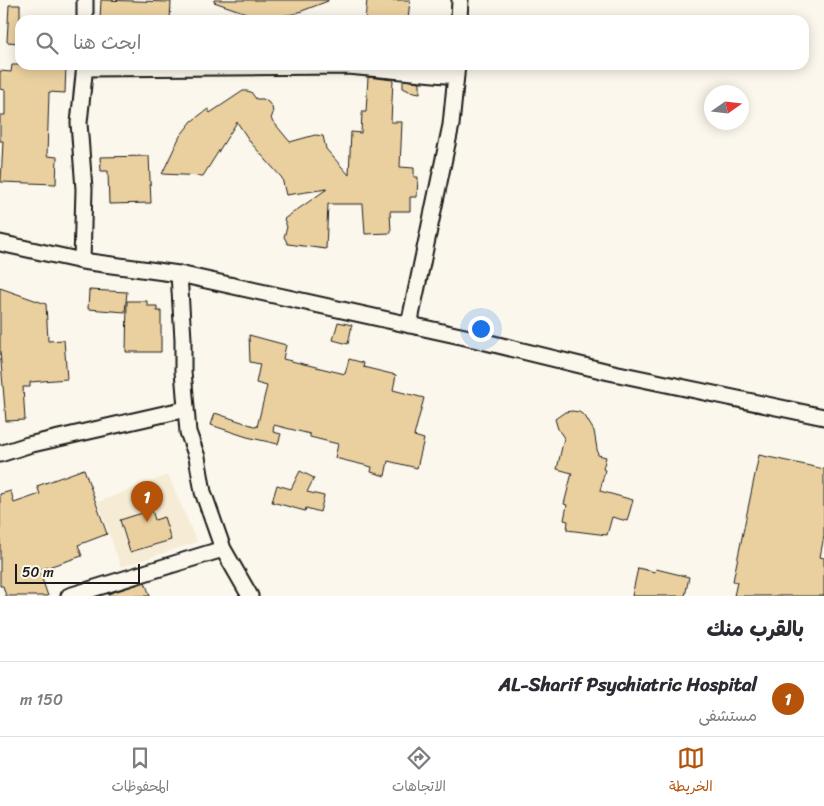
<!DOCTYPE html>
<html lang="ar">
<meta charset="utf-8">
<style>
:root{--surface:#fff;--page:#f7f7f7;--text:#2b2b33;--muted:#7c7c81;--line:#e1e1e2;--accent:#b45309}
body{margin:0;font-family:Sriracha,"Playpen Sans Arabic",sans-serif;background:var(--page);color:var(--text);direction:rtl}
.compass{position:absolute;left:704px;top:85px;width:45px;height:45px;border-radius:50%;background:var(--surface);box-shadow:0 2px 12px #0003;rotate:76deg}
.scale{position:absolute;left:15px;bottom:12px;width:125px;box-sizing:border-box;padding-left:5px;border:2px solid #1c1c1c;border-top:0;font-size:14px;line-height:18px;white-space:nowrap;color:#1c1c1c;-webkit-text-stroke:4px #fbf7ec;paint-order:stroke}
.you{position:absolute;left:480px;top:328px;width:18px;height:18px;margin:-12px;border:4px solid #fff;border-radius:50%;background:#1a73e8;box-shadow:0 0 0 8px #1a73e833}
.badge{display:grid;place-items:center;width:32px;height:32px;border-radius:50%;background:var(--accent);color:#fff;font-size:16px;font-weight:700}
.pin{position:absolute;translate:-50% -41px;filter:drop-shadow(0 1px 2px #0008)}
.pin::after{content:'';position:absolute;top:26px;width:18px;height:15px;background:inherit;clip-path:polygon(0 0,100% 0,50% 100%)}
.list{margin:0;padding:0;list-style:none}
h2{display:flex;justify-content:space-between;align-items:center;height:65px;margin:0;padding:0 20px;font-size:21px}
h2 small{font-size:16px;font-weight:400;color:var(--muted)}
.list li{display:grid;grid-template-columns:32px 1fr auto;gap:15px;align-items:center;box-sizing:border-box;height:75px;padding:0 20px;border-top:1px solid var(--line)}
.list b{display:block;font-size:19px;white-space:nowrap}
.list p{margin:0;font-size:16px;white-space:nowrap;color:var(--muted)}
.list em{font-size:16px;font-style:normal;color:var(--muted)}
.icon{flex:none;width:28px;height:28px;fill:none;stroke:currentColor;stroke-width:2;stroke-linecap:round;stroke-linejoin:round}
.map{position:relative;flex:none;width:824px;height:596px;overflow:hidden;direction:ltr}
.search{position:absolute;background:var(--surface);box-shadow:0 2px 12px #0003;left:15px;right:15px;top:15px;height:55px;display:flex;align-items:center;gap:12px;box-sizing:border-box;padding:0 18px;border-radius:15px;color:var(--muted);font-size:19px}
.sheet{height:140px;background:var(--surface)}
nav{display:flex;justify-content:space-around;align-items:center;box-sizing:border-box;height:70px;border-top:1px solid var(--line);background:var(--surface);font-size:14px;color:var(--muted)}
nav a{display:grid;justify-items:center;gap:2px}
nav .on{color:var(--accent)}
.map>svg:first-child{display:block}
.built{fill:#f6ebd5}
.building{fill:#ebd09f;stroke:#1c1c1c}
.lines{fill:none;stroke-linecap:round;stroke-linejoin:round}
.street-casing{stroke:#1c1c1c;stroke-width:19}
.street{stroke:#fbf7ec;stroke-width:15}
</style>
<div class="map">
<svg width="824" height="596" viewBox="0 0 824 596">
<rect width="100%" height="100%" fill="#fbf7ec"/>
<filter id="ink" filterUnits="userSpaceOnUse"><feTurbulence type="fractalNoise" baseFrequency=".02" numOctaves="2"/><feDisplacementMap in="SourceGraphic" scale="10" xChannelSelector="R" yChannelSelector="G"/><feConvolveMatrix kernelMatrix="1 2 1 2 8 2 1 2 1" color-interpolation-filters="sRGB"/></filter>
<g filter="url(#ink)">
<path class="built" d="M 168,475 L 197,542 L 121,567 L 98,502 Z"/>
<path class="building" d="M 101,0 L 171,2 L 170,20 L 100,20 Z
M 214,0 L 328,0 L 328,1 L 294,14 L 266,18 L 252,15 L 214,2 Z
M 367,0 L 410,0 L 408,20 L 365,20 Z
M 9,5 L 20,5 L 20,43 L 7,42 Z
M 12,65 L 66,65 L 65,93 L 49,92 L 47,156 L 57,157 L 56,184 L 1,182 L 3,141 L 0,141 L 0,115 L 5,115 L 5,90 L 0,89 L 0,71 L 11,72 Z
M 368,77 L 393,80 L 391,122 L 402,122 L 400,167 L 414,168 L 414,177 L 418,177 L 417,197 L 410,197 L 410,211 L 390,211 L 391,233 L 365,234 L 363,204 L 328,204 L 326,249 L 288,244 L 284,237 L 287,227 L 284,219 L 327,189 L 286,195 L 282,178 L 251,143 L 237,122 L 203,176 L 162,174 L 180,136 L 192,121 L 208,109 L 210,113 L 243,91 L 247,91 L 251,92 L 256,99 L 263,99 L 268,102 L 272,107 L 273,113 L 271,119 L 290,142 L 315,135 L 323,136 L 326,149 L 349,175 L 351,132 L 361,133 L 362,112 L 366,112 Z
M 403,80 L 420,82 L 420,93 L 409,91 L 403,88 Z
M 149,156 L 151,203 L 109,204 L 108,171 L 101,171 L 100,157 Z
M 0,288 L 46,304 L 48,341 L 64,340 L 67,379 L 30,382 L 30,387 L 23,387 L 25,420 L 6,421 L 0,351 Z
M 89,290 L 127,292 L 125,312 L 88,309 Z
M 127,301 L 147,301 L 147,306 L 157,306 L 157,311 L 161,311 L 161,352 L 126,352 Z
M 338,322 L 352,325 L 348,344 L 333,340 Z
M 249,335 L 286,345 L 283,359 L 345,374 L 349,359 L 364,363 L 363,367 L 396,375 L 393,390 L 424,398 L 414,436 L 424,439 L 417,468 L 388,461 L 385,476 L 371,472 L 372,467 L 335,458 L 338,444 L 310,437 L 310,434 L 274,425 L 273,432 L 281,434 L 278,444 L 247,437 L 211,425 L 215,413 L 257,427 L 267,386 L 256,383 L 260,364 L 250,362 Z
M 572,411 L 579,412 L 585,416 L 594,431 L 598,455 L 606,457 L 603,469 L 605,470 L 600,491 L 633,500 L 627,521 L 612,517 L 607,535 L 567,530 L 568,521 L 564,520 L 567,505 L 564,504 L 572,473 L 557,469 L 564,438 L 558,429 L 555,419 L 565,412 Z
M 759,455 L 824,469 L 824,536 L 820,557 L 824,558 L 824,596 L 734,596 L 737,582 L 733,581 Z
M 84,469 L 107,534 L 78,545 L 82,556 L 39,570 L 48,596 L 6,596 L 3,586 L 0,586 L 0,494 L 11,491 L 14,503 L 40,494 L 37,486 Z
M 300,471 L 314,478 L 307,492 L 324,496 L 320,512 L 306,508 L 305,511 L 272,502 L 277,485 L 291,489 Z
M 152,510 L 155,520 L 164,517 L 171,540 L 130,552 L 120,520 Z
M 638,568 L 655,572 L 656,569 L 689,577 L 685,596 L 632,596 Z
M 145,582 L 150,596 L 109,596 L 108,594 Z"/>
<g class="lines">
<g class="street-casing">
<path id="street" d="M 85,0 L 85,20
M 459,20 L 460,0
M 84,68 L 348,66 L 456,76
M 0,243 L 82,261 L 179,274 L 465,337 L 609,372 L 824,417
M 82,261 L 84,189 L 79,123 L 85,65
M 179,274 L 183,339 L 183,371 L 188,432 L 197,457 L 203,492 L 223,549 L 250,596
M 409,325 L 451,125 L 457,65
M 0,454 L 28,445 L 186,409
M 69,596 L 223,549"/>
</g>
<use href="#street" class="street"/>
</g>
</g>
</svg>
<svg class="compass" viewBox="-18 -18 36 36"><path d="M0-13l5 13h-10z" fill="#e53935"/><path d="M0 13l5-13h-10z" fill="#7c7c81"/></svg>
<div class="scale">50 m</div>
<div class="you"></div>
<div class="pin badge" style="left:147px;top:522px">1</div>
<div class="search"><svg class="icon" aria-label="search" viewBox="0 0 24 24"><circle cx="10" cy="10" r="6"/><path d="M15 15l6 6"/></svg>ابحث هنا</div>
</div>
<section class="sheet">
<h2>بالقرب منك<small></small></h2>
<ul class="list">
<li><span class="badge">1</span><div><b>AL-Sharif Psychiatric Hospital</b><p>مستشفى</p></div><em>150 m</em></li>
</ul>
</section>
<nav>
<a class="on"><svg class="icon" aria-label="map" viewBox="0 0 24 24"><path d="M3 6l6-2 6 2 6-2v14l-6 2-6-2-6 2zM9 4v14M15 6v14"/></svg>الخريطة</a>
<a><svg class="icon" aria-label="directions" viewBox="0 0 24 24"><path d="M12 3l9 9-9 9-9-9zM9 14v-3h6M13 9l2 2-2 2"/></svg>الاتجاهات</a>
<a><svg class="icon" aria-label="saved" viewBox="0 0 24 24"><path d="M7 4h10v16l-5-4-5 4z"/></svg>المحفوظات</a>
</nav>
